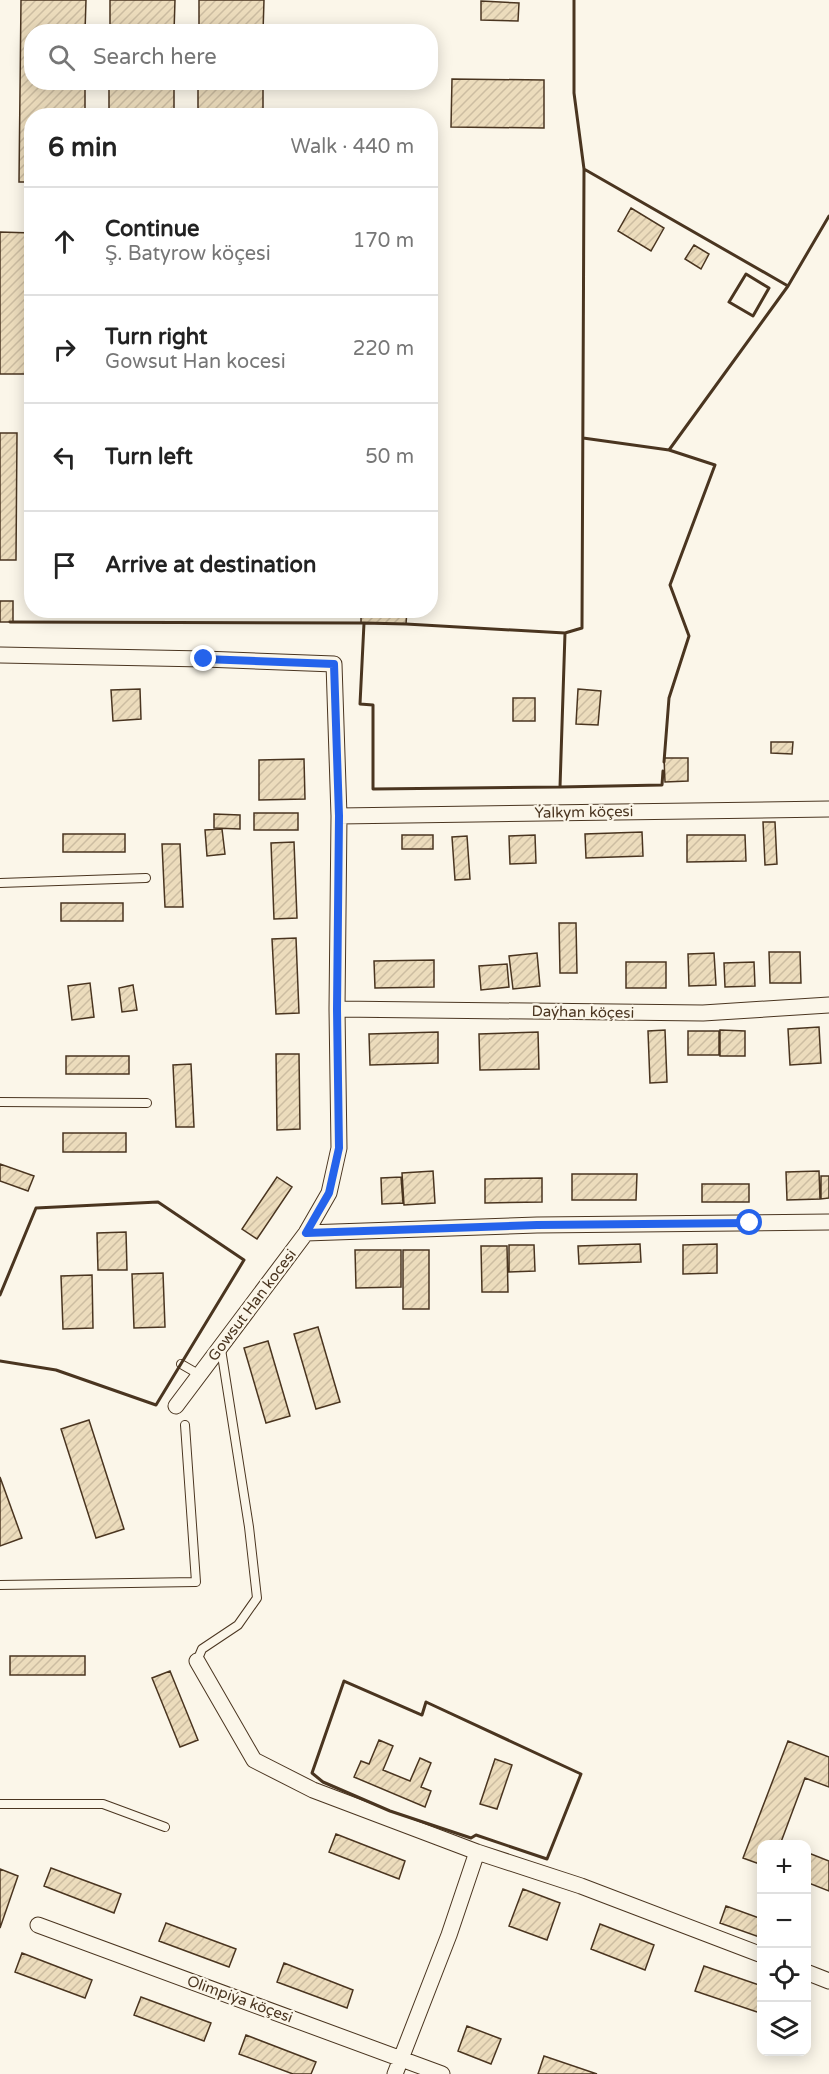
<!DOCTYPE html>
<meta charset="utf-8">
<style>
:root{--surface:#fff;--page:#f2f2f2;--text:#222;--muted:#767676;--line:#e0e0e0}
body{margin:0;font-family:"Varela Round",sans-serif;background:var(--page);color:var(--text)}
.controls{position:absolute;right:18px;bottom:18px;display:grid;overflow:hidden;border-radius:12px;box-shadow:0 3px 15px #0003}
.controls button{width:54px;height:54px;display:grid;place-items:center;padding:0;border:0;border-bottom:2px solid var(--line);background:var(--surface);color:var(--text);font:30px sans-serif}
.stop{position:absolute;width:18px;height:18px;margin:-14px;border:4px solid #2563eb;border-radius:50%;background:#fff}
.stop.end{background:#2563eb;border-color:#fff;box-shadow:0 2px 6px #0008}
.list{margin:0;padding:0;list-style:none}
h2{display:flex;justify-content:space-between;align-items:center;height:78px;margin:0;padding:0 24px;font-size:26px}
h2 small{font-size:20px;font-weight:400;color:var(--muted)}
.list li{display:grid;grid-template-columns:39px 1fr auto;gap:18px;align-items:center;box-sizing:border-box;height:108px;padding:0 24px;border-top:2px solid var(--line)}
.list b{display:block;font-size:22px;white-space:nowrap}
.list p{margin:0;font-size:20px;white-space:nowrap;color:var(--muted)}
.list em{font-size:20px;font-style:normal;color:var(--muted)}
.icon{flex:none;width:33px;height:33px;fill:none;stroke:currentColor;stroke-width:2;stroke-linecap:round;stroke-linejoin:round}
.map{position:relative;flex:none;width:829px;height:2074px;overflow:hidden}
.search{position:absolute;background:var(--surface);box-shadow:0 3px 15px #0003;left:24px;top:24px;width:414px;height:66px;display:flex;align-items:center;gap:15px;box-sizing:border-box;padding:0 21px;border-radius:24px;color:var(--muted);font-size:22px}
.panel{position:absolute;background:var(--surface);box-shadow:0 3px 15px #0003;left:24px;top:108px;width:414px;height:510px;border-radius:24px}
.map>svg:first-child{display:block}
.building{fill:url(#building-hatch);stroke:#4a3520;stroke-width:1.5}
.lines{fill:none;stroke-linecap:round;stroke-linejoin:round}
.service-casing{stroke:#4a3520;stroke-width:10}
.minor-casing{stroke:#4a3520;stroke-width:17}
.service{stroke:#fbf6e9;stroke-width:8}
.minor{stroke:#fbf6e9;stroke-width:15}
.wall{stroke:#4a3520;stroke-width:3}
.route{stroke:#2563eb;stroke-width:8}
.labels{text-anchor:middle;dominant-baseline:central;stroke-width:4.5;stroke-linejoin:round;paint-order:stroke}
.street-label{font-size:15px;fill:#4a3520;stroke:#fbf6e9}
</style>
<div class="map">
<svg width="829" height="2074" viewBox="0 0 829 2074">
<defs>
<pattern id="building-hatch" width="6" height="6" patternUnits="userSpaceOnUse" patternTransform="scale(1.5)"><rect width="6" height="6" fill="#ecdcbc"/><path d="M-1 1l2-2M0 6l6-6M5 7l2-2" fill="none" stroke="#ccbda1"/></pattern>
</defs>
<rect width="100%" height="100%" fill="#fbf6e9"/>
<path class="building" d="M 21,0 L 86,0 L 85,32 L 32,32 L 32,82 L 85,82 L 85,116 L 32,116 L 32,182 L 19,182 Z
M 110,0 L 175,0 L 174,32 L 110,32 Z
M 199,0 L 264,0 L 263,32 L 199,32 Z
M 481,1 L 519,3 L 518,21 L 481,20 Z
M 452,79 L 544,80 L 544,128 L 451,127 Z
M 109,82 L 174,82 L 174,116 L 109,116 Z
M 198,82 L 263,82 L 263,116 L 198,116 Z
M 631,208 L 664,228 L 651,251 L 618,231 Z
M 0,232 L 32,233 L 32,374 L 0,374 Z
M 694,245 L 709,254 L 701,269 L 685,259 Z
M 0,433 L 17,433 L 16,560 L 0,560 Z
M 0,601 L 13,601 L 13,622 L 0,622 Z
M 361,610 L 407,610 L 406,624 L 361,623 Z
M 140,689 L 141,719 L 113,721 L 111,690 Z
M 578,689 L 601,691 L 598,725 L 576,724 Z
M 513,698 L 535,698 L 535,721 L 513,721 Z
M 771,742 L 793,742 L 792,754 L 771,753 Z
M 664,758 L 688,758 L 688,781 L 665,782 Z
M 304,759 L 305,799 L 259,800 L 259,760 Z
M 254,813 L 298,813 L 298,830 L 254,830 Z
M 214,814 L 240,815 L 240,829 L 214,828 Z
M 763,822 L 775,822 L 777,864 L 765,865 Z
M 222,829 L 225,854 L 207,856 L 205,830 Z
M 642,832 L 643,856 L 586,858 L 585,834 Z
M 63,834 L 125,834 L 125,852 L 63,852 Z
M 402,835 L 433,835 L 433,849 L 402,849 Z
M 535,835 L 536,863 L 510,864 L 509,836 Z
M 687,835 L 745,835 L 746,861 L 687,862 Z
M 467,836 L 470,879 L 455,880 L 452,837 Z
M 294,842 L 297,918 L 274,919 L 271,843 Z
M 162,844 L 180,844 L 183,907 L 165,907 Z
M 61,903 L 123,903 L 123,921 L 61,921 Z
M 559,923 L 576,923 L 577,973 L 560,973 Z
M 296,938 L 299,1013 L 276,1014 L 272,939 Z
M 769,952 L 800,952 L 801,983 L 770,983 Z
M 537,953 L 540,986 L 513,989 L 509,956 Z
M 714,953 L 716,985 L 689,986 L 688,954 Z
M 434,960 L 434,987 L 375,988 L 374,961 Z
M 626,962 L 666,962 L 666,988 L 626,988 Z
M 754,962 L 755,986 L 725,987 L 724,963 Z
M 507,964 L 509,987 L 481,990 L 479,966 Z
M 90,983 L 94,1017 L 72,1020 L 68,986 Z
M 133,985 L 137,1010 L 122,1012 L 119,988 Z
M 819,1027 L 821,1063 L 790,1065 L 788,1029 Z
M 665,1030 L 667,1082 L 650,1083 L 648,1031 Z
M 720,1030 L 745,1031 L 745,1056 L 720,1056 Z
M 688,1031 L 719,1031 L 719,1055 L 688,1055 Z
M 438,1032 L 438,1063 L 370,1065 L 369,1034 Z
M 538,1032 L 539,1069 L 480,1070 L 479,1034 Z
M 276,1054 L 299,1054 L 300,1129 L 277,1130 Z
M 66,1056 L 129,1056 L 129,1074 L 66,1074 Z
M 191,1064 L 194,1127 L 176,1127 L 173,1065 Z
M 63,1133 L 126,1133 L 126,1152 L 63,1152 Z
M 0,1164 L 34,1176 L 28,1191 L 0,1181 Z
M 433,1171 L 435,1203 L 404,1205 L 402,1173 Z
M 819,1171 L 820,1199 L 787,1200 L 786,1172 Z
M 572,1174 L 637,1174 L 636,1200 L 572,1200 Z
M 821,1176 L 829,1176 L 829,1198 L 821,1199 Z
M 277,1177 L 292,1187 L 257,1239 L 242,1229 Z
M 401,1177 L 403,1203 L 382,1204 L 381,1178 Z
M 542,1178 L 542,1202 L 485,1203 L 485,1179 Z
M 702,1184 L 749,1184 L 749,1202 L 702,1202 Z
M 126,1232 L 127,1270 L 98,1270 L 97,1233 Z
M 640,1244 L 641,1262 L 579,1264 L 578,1246 Z
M 717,1244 L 717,1273 L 683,1274 L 683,1245 Z
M 509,1245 L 534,1245 L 535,1271 L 509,1272 Z
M 481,1246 L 507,1246 L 508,1292 L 482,1292 Z
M 355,1250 L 401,1250 L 401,1287 L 356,1288 Z
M 403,1250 L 429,1250 L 429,1309 L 403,1309 Z
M 163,1273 L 165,1327 L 134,1328 L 132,1274 Z
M 92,1275 L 93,1328 L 63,1329 L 61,1276 Z
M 318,1327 L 340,1402 L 316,1409 L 294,1334 Z
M 268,1341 L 290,1416 L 266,1423 L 244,1348 Z
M 89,1420 L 124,1529 L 96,1538 L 61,1429 Z
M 0,1477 L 22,1538 L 0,1546 Z
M 10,1656 L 85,1656 L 85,1675 L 10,1675 Z
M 170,1671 L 198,1740 L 180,1747 L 152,1678 Z
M 379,1740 L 393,1746 L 383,1770 L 410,1781 L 420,1758 L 431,1763 L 421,1787 L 431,1791 L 425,1807 L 354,1777 L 361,1761 L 369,1764 Z
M 788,1741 L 829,1757 L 829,1787 L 805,1778 L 781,1842 L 786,1844 L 762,1844 L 762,1865 L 743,1858 Z
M 495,1759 L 512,1765 L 497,1809 L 480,1804 Z
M 336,1834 L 405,1861 L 399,1879 L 329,1852 Z
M 806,1852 L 829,1861 L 829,1891 L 806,1882 Z
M 51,1868 L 121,1894 L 114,1913 L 44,1886 Z
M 0,1869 L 18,1876 L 0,1928 Z
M 523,1889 L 560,1903 L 547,1940 L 509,1926 Z
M 726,1906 L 762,1919 L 762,1938 L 720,1923 Z
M 166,1923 L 236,1949 L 229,1967 L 159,1941 Z
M 600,1924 L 654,1945 L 645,1970 L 591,1949 Z
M 22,1953 L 92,1980 L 85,1998 L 15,1972 Z
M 284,1963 L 353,1990 L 347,2008 L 277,1982 Z
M 704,1966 L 762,1986 L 760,2013 L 695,1991 Z
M 141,1997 L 211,2023 L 204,2041 L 134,2015 Z
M 467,2026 L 501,2039 L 491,2064 L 458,2051 Z
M 246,2035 L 316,2062 L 311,2074 L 293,2074 L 239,2054 Z
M 544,2056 L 597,2074 L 538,2074 Z"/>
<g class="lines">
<g class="service-casing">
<path id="service" d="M 0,883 L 146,878
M 0,1102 L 147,1103
M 181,1364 L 200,1375
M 0,1585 L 196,1582 L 185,1425
M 197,1661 L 202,1649 L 238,1625 L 257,1598 L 249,1527 L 221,1349
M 0,1804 L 103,1804 L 165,1827"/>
</g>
<g class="minor-casing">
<path id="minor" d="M 0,655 L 204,659 L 334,664 L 339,816 L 337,1009 L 339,1148 L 329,1193 L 306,1233 L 176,1406
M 339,816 L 829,809
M 337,1009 L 703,1013 L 829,1005
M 306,1233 L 537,1225 L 829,1222
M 197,1661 L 254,1760 L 313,1790 L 477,1852 L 581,1886 L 762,1955
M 38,1925 L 442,2074
M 806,1972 L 829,1981
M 395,2074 L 449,1935 L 477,1852"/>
</g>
<use href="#service" class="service"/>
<use href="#minor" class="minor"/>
<path class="wall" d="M 746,274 L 769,288 L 753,316 L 729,302 Z
M 788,286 L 829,216
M 583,438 L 669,450 L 788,286 L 584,169
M 10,622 L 364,623
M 364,623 L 406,624 L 565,633 L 560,787 L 373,789 L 373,705 L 360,704 Z
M 565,633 L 582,628 L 584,169 L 574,93 L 574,0
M 664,762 L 669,698 L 689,636 L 670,585 L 715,465 L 669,450
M 560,787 L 662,785 L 663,771
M 0,1295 L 36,1208 L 158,1202 L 244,1260 L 156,1405 L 56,1370 L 0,1361
M 344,1681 L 422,1715 L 426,1702 L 581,1774 L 547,1859 L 476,1835 L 471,1838 L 390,1811 L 323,1782 L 312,1773 Z"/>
</g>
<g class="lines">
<path class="route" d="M 204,659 L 334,664 L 339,816 L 337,1009 L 339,1148 L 329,1193 L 306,1233 L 537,1225 L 750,1223"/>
</g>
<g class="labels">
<g class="street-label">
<text transform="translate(584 812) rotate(-1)">Ýalkym köçesi</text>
<text transform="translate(583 1012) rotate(1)">Daýhan köçesi</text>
<text transform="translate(252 1305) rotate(-53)">Gowsut Han kocesi</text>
<text transform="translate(240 1999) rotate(20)">Olimpiýa köçesi</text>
</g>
</g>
</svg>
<div class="controls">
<button>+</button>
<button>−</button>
<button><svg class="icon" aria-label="locate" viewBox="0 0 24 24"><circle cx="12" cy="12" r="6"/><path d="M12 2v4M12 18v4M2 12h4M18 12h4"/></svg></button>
<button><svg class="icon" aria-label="layers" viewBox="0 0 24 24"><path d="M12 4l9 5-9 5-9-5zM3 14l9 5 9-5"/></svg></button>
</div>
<div class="stop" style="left:750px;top:1223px"></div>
<div class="stop end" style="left:204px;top:659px"></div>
<div class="search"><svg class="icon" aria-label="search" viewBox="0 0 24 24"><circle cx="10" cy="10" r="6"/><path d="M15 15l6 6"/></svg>Search here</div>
<section class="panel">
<h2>6 min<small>Walk · 440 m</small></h2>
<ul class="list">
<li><svg class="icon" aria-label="ahead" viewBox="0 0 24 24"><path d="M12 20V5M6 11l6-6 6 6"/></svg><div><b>Continue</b><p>Ş. Batyrow köçesi</p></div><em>170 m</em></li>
<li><svg class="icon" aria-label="right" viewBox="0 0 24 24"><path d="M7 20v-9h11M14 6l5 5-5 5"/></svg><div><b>Turn right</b><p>Gowsut Han kocesi</p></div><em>220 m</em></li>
<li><svg class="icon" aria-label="left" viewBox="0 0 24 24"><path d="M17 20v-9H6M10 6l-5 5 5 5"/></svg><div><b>Turn left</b></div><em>50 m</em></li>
<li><svg class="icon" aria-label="arrive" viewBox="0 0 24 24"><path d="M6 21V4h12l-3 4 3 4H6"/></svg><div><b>Arrive at destination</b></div></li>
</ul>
</section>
</div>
